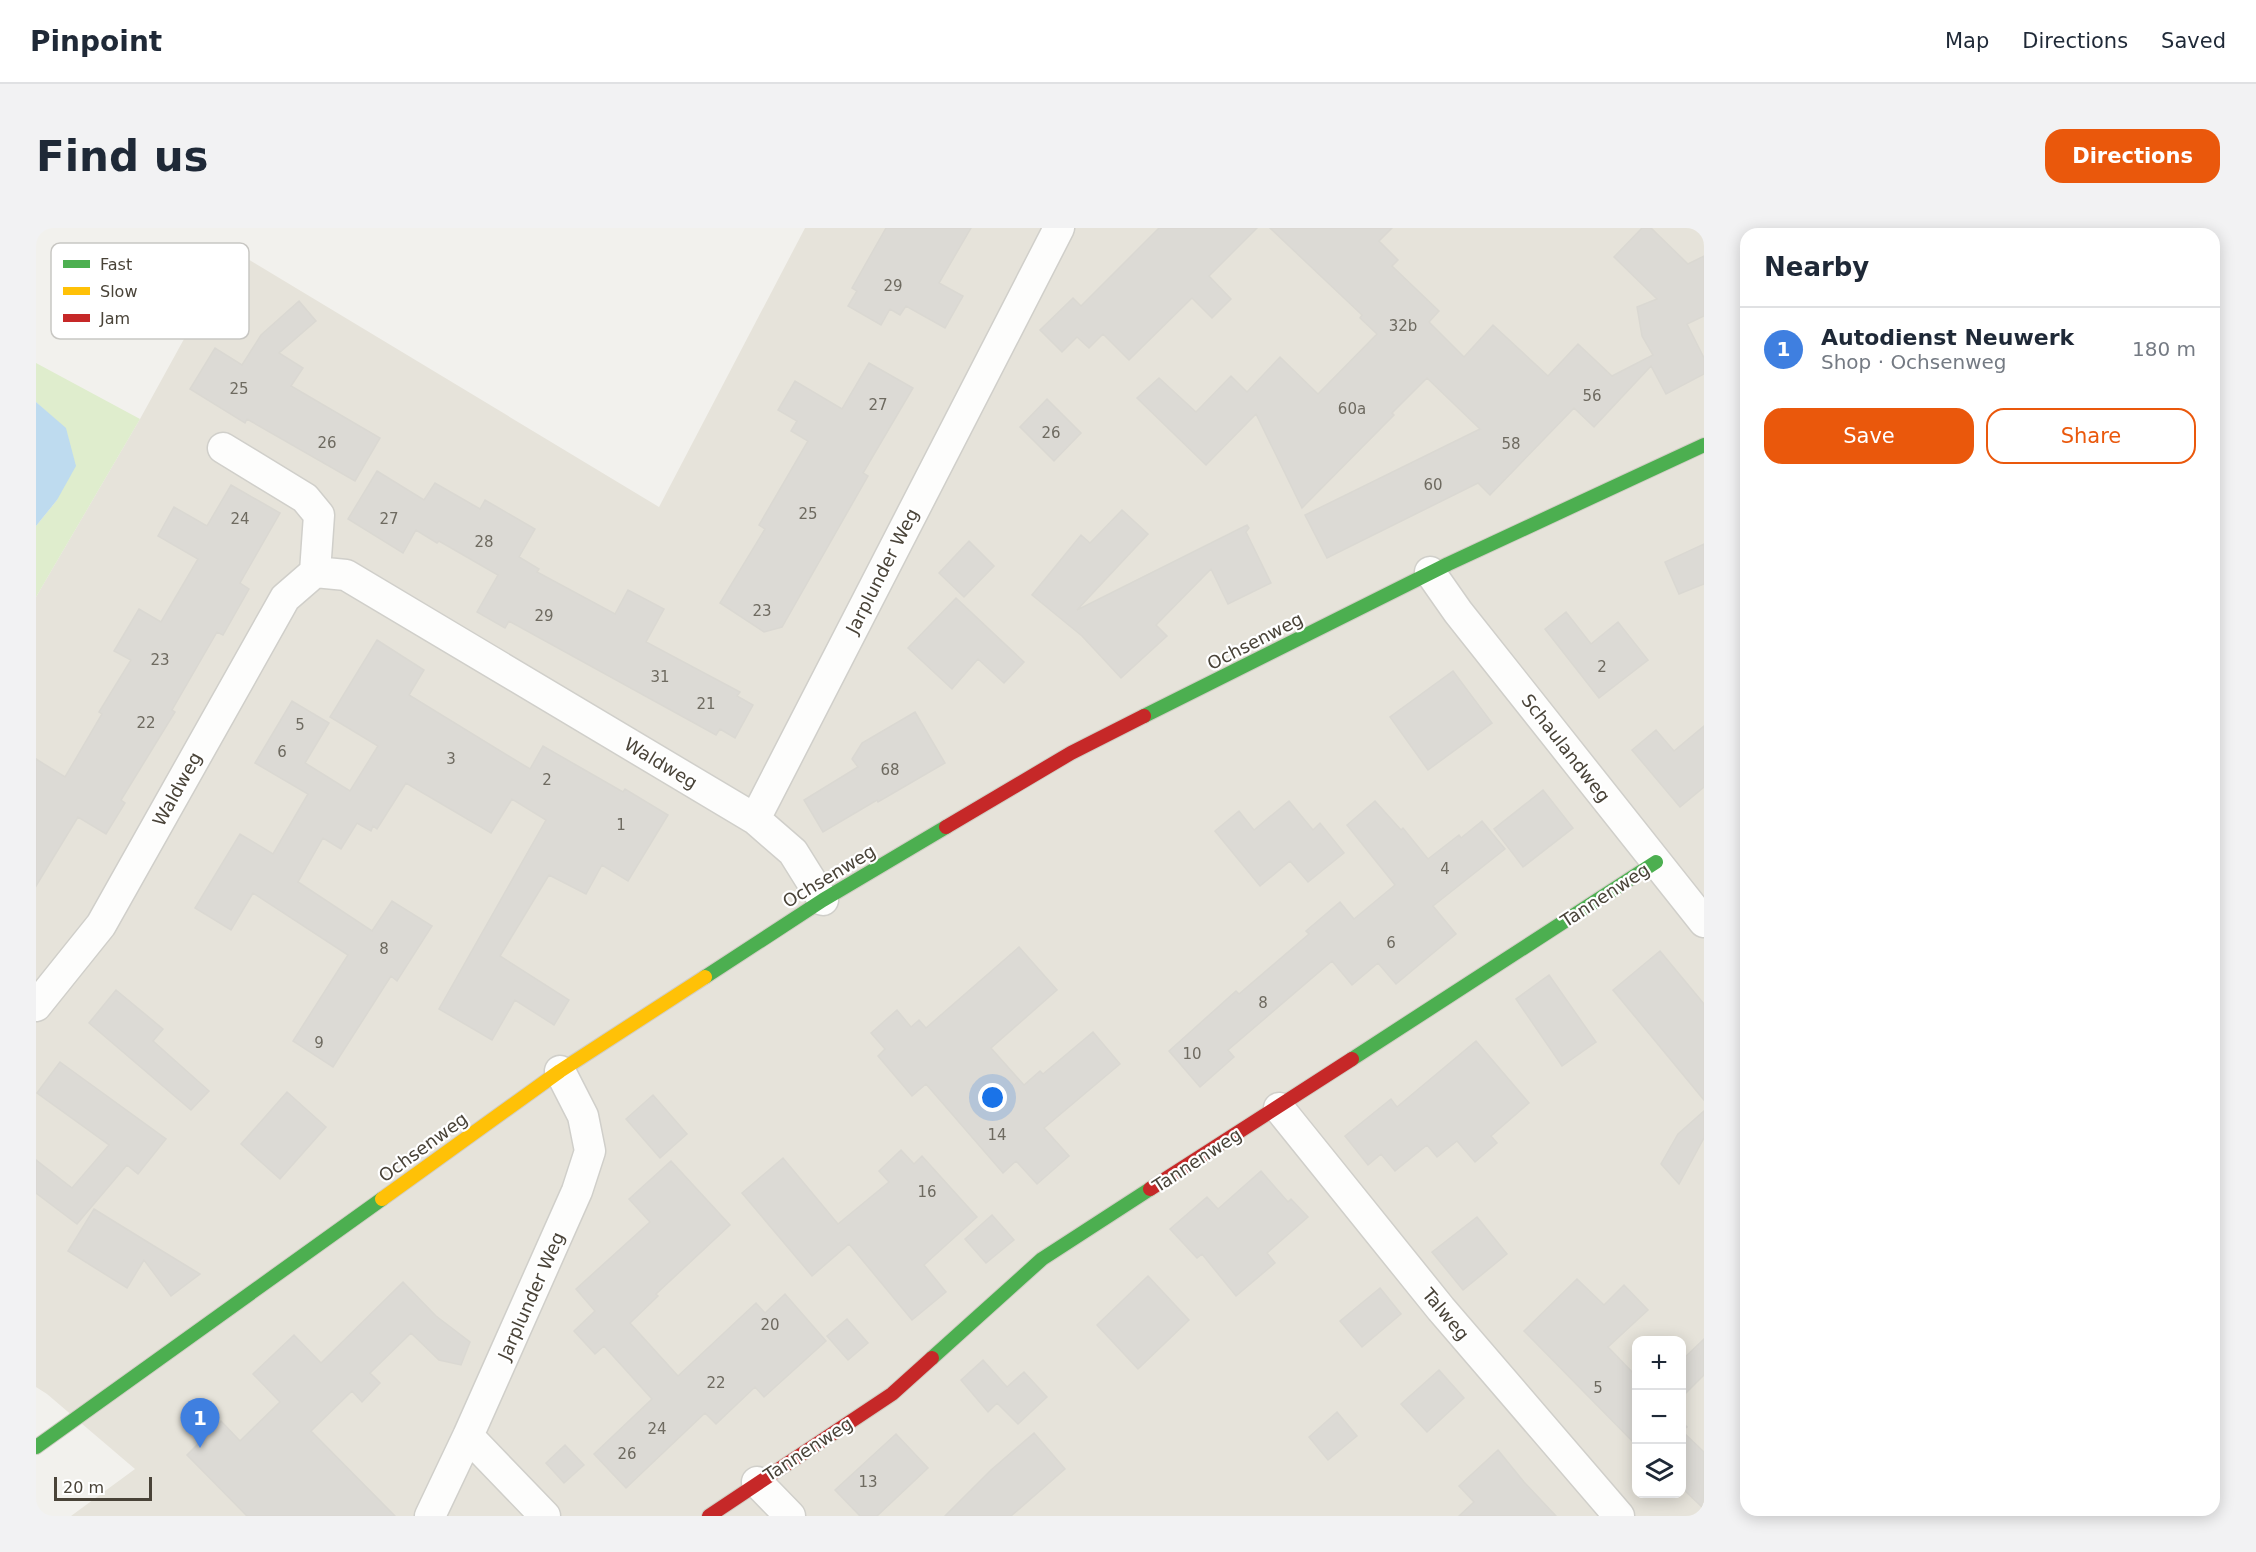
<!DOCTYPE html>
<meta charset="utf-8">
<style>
:root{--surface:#fff;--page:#f2f2f3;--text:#1f2937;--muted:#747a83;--line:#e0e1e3;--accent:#ea580c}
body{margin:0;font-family:"DejaVu Sans",sans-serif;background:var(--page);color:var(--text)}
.controls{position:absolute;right:18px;bottom:18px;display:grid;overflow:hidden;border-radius:12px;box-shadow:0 3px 15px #0003}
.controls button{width:54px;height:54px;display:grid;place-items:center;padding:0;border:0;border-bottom:2px solid var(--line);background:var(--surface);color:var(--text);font:30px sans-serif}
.scale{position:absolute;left:18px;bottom:15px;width:98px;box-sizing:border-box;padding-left:6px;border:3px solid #494338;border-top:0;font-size:16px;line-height:21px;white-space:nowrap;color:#494338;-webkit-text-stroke:4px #fff;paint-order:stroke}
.you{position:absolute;left:957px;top:870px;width:21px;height:21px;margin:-15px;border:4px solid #fff;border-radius:50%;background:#1a73e8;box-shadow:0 0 0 9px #1a73e833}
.badge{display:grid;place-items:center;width:39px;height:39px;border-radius:50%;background:var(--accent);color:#fff;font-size:20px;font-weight:700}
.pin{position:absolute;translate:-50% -50px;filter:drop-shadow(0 2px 3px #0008)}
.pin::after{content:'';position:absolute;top:32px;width:21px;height:18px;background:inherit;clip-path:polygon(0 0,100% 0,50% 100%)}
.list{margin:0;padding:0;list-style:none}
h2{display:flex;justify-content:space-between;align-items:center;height:78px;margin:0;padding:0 24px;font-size:26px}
h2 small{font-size:20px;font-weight:400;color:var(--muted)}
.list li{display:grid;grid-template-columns:39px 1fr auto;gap:18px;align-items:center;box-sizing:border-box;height:84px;padding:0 24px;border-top:2px solid var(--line)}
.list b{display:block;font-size:22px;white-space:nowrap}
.list p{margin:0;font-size:20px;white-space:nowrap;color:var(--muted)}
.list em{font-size:20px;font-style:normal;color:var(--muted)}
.actions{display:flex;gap:12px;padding:18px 24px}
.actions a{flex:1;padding:14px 0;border:2px solid var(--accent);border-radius:18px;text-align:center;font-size:21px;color:var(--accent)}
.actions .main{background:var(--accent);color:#fff}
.icon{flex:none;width:33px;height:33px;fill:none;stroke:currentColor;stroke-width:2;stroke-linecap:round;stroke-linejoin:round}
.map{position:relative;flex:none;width:1668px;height:1288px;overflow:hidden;border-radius:18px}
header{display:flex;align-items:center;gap:36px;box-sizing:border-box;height:84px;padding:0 30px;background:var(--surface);border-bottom:2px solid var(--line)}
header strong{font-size:28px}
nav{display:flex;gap:33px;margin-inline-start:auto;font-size:21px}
.intro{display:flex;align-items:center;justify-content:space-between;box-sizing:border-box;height:144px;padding:0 36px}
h1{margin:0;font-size:42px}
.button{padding:15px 27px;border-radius:18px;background:var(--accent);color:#fff;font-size:21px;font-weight:700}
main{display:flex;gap:36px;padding:0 36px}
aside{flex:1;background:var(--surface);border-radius:18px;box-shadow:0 3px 15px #0003}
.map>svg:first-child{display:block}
.residential{fill:#e6e3da;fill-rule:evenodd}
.green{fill:#dfedcd}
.water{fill:#bedbef}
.building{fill:#dcdad5;stroke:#dad8d2;stroke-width:1.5}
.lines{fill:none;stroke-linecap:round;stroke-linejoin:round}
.street-casing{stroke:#d0cfca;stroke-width:33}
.fast-casing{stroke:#d1cec4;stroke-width:16}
.slow-casing{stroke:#d1cec4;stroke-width:16}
.jam-casing{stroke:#d1cec4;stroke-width:16}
.street{stroke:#fdfdfc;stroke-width:30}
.fast{stroke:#4caf50;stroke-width:14}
.slow{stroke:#ffc107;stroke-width:14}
.jam{stroke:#c62828;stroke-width:14}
.labels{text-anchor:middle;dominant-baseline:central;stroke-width:4.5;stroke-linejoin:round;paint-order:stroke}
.number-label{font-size:15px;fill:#6e6a60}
.street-label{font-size:18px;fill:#494338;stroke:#fff}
.key{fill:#fff;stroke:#c8c7c3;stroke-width:1.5}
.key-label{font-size:16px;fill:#494338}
</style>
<header>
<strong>Pinpoint</strong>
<nav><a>Map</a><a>Directions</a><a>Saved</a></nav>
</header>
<div class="intro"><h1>Find us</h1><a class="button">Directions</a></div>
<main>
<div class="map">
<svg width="1668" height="1288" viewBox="0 0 1668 1288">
<rect width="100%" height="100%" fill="#f2f1ed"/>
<path class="residential" d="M 769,0 L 1668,0 L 1668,1288 L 35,1288 L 99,1241 L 11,1166 L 0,1159 L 0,369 L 104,191 L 197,22 L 623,279 ZM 1600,1112 L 1646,1112 L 1646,1266 L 1600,1266 Z"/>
<path class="green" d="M 0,135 L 104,191 L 0,369 L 0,298 L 21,272 L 30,201 L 0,174 Z"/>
<path class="water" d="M 0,174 L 30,200 L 40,238 L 21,272 L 0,298 Z"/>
<path class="building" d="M 850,0 L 935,0 L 903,55 L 927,68 L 909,100 L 870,78 L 864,87 L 854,81 L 845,97 L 812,78 L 821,63 L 816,60 Z
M 1123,0 L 1221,0 L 1173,48 L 1195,71 L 1176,90 L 1156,70 L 1093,132 L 1067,106 L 1053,120 L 1041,109 L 1026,124 L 1004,102 L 1037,70 L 1045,78 Z
M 1234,0 L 1356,0 L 1343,13 L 1362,32 L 1356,38 L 1403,83 L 1393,94 L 1428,129 L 1457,97 L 1512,148 L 1542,116 L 1576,148 L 1617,127 L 1606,108 L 1601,79 L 1621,71 L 1578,29 L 1606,0 L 1615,0 L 1652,36 L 1668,28 L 1668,88 L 1651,96 L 1668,130 L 1668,146 L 1630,166 L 1615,138 L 1558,199 L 1538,180 L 1454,267 L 1442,255 L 1291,330 L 1269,287 L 1444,201 L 1391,150 L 1356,185 L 1358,187 L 1266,280 L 1220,186 L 1170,237 L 1101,170 L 1123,150 L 1160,184 L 1195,148 L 1211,164 L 1244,129 L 1282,166 L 1341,106 L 1324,90 L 1326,87 Z
M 263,73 L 280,93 L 243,125 L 267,140 L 255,158 L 344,210 L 319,253 L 211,191 L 209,195 L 154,161 L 179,120 L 206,137 L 225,107 Z
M 833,135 L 877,160 L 827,245 L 832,248 L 746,399 L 728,404 L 684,375 L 729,301 L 723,297 L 772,213 L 755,203 L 761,193 L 742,182 L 759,153 L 806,181 Z
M 1011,171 L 1045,205 L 1018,233 L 984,199 Z
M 341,243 L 388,272 L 399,255 L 444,281 L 449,272 L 499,301 L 483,329 L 503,341 L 501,344 L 579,386 L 592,362 L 628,381 L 610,414 L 704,464 L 701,468 L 717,477 L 699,510 L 684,501 L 680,507 L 473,393 L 469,400 L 441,384 L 462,347 L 403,313 L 401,315 L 380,302 L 367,325 L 312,291 Z
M 195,257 L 244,285 L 204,355 L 213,361 L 187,407 L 181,404 L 136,482 L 139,484 L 85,572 L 89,575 L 70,606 L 42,589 L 0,658 L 0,531 L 29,549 L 66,486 L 63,484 L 95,432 L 78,423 L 103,381 L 125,394 L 162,331 L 122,308 L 138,279 L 171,298 Z
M 1086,282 L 1112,306 L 1041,382 L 1211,297 L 1213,300 L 1210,304 L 1235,355 L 1192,376 L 1175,341 L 1120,397 L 1131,408 L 1085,450 L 1046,408 L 996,367 L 1045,307 L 1054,315 Z
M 933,313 L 958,338 L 928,369 L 903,345 Z
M 1668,316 L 1668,356 L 1643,366 L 1629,334 Z
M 920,370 L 988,434 L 968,455 L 942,431 L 916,461 L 872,420 Z
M 1530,384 L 1555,416 L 1582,394 L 1612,432 L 1563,470 L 1509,401 Z
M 341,412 L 388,442 L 373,467 L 494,541 L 507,518 L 587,564 L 589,561 L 632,587 L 592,653 L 566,637 L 550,666 L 513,647 L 464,728 L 533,772 L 518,797 L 479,772 L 456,812 L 403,781 L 510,592 L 476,571 L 455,605 L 370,555 L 341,601 L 337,598 L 335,603 L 321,595 L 305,621 L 287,610 L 262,654 L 336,703 L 356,673 L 396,698 L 361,753 L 355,748 L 297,839 L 257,813 L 312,727 L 217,665 L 195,702 L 159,680 L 204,606 L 237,626 L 272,566 L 219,535 L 256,473 L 293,495 L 269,535 L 314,563 L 342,518 L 294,489 Z
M 1417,443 L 1456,495 L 1392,542 L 1354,489 Z
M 879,484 L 909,535 L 842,574 L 841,572 L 787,604 L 768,572 L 822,539 L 816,531 L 826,515 Z
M 1668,498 L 1668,559 L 1644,579 L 1596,522 L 1620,502 L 1638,523 Z
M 1507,562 L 1537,600 L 1487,639 L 1458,601 Z
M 1253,573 L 1277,602 L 1284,595 L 1308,625 L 1272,654 L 1254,633 L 1224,658 L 1179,603 L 1203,583 L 1218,602 Z
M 1339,573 L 1365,602 L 1367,600 L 1392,631 L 1423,607 L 1425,610 L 1446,593 L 1469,621 L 1397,678 L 1420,706 L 1360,756 L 1342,735 L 1316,757 L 1296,733 L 1192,822 L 1198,829 L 1164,859 L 1133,823 L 1200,763 L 1203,766 L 1273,706 L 1270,703 L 1304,674 L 1318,691 L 1359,657 L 1311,597 Z
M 983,719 L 1021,762 L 955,820 L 988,857 L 1004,843 L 1007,846 L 1057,804 L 1084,836 L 1008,900 L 1033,928 L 1001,956 L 980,933 L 967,945 L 890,856 L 876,868 L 842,828 L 849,821 L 835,805 L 861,782 L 875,799 L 883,792 L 890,800 Z
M 1624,723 L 1668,776 L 1668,872 L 1577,762 Z
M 1513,747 L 1560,814 L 1526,838 L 1480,771 Z
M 80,762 L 127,801 L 117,813 L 173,863 L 155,882 L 53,795 Z
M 1440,813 L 1493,875 L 1455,908 L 1461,915 L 1439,934 L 1421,913 L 1401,929 L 1391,917 L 1359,943 L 1345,926 L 1332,937 L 1309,908 L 1355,871 L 1361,879 Z
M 24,834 L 130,911 L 102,946 L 91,937 L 41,996 L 0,965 L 0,932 L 36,960 L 73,917 L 1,865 Z
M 251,864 L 290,899 L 244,951 L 205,916 Z
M 617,867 L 651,906 L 624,930 L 590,891 Z
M 1668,883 L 1668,910 L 1643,956 L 1625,936 L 1642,906 Z
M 865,922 L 878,936 L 886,928 L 941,989 L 888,1037 L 910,1064 L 876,1092 L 813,1016 L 776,1048 L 706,965 L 747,930 L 802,996 L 853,954 L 843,943 Z
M 635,933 L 694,997 L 620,1066 L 622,1068 L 594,1095 L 642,1148 L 720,1075 L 729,1085 L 749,1066 L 790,1113 L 728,1169 L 719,1159 L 680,1196 L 669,1185 L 590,1260 L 558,1226 L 616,1171 L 568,1118 L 559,1126 L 538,1103 L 559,1083 L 540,1061 L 614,994 L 593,971 Z
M 1225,943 L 1252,974 L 1255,971 L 1272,989 L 1231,1025 L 1239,1035 L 1200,1068 L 1166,1026 L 1161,1030 L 1134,1001 L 1171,969 L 1182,981 Z
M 58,981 L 118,1018 L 164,1046 L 135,1068 L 108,1032 L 91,1060 L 32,1023 Z
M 956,987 L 978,1012 L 950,1035 L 929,1011 Z
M 1441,989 L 1471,1026 L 1427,1062 L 1396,1024 Z
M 1112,1048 L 1153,1092 L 1102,1141 L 1061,1097 Z
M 1541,1051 L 1568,1077 L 1588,1057 L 1612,1082 L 1572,1119 L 1600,1148 L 1600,1217 L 1488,1103 Z
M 367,1054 L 400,1088 L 434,1114 L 425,1137 L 403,1132 L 375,1105 L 334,1145 L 344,1155 L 326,1174 L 316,1163 L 275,1203 L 359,1288 L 211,1288 L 151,1227 L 185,1193 L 204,1213 L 244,1174 L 217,1146 L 258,1107 L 285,1135 Z
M 1344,1060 L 1365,1086 L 1326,1119 L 1304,1093 Z
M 811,1091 L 832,1115 L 812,1132 L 791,1108 Z
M 1668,1111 L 1668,1147 L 1646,1169 L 1646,1132 Z
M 947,1132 L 971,1159 L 988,1144 L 1011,1169 L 982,1196 L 961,1175 L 952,1184 L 925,1152 Z
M 1403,1142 L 1428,1170 L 1391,1204 L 1365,1176 Z
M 1301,1184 L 1321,1208 L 1292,1232 L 1273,1209 Z
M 1646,1194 L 1651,1199 L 1646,1203 L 1668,1224 L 1668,1281 L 1646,1260 Z
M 998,1205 L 1029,1241 L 975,1288 L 909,1288 L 955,1242 Z
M 860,1206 L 892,1240 L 841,1288 L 824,1288 L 799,1262 Z
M 529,1217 L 548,1237 L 528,1255 L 510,1235 Z
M 1462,1222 L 1488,1254 L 1520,1288 L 1423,1288 L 1438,1274 L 1423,1258 Z"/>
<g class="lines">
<g class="street-casing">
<path id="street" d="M 187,220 L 269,270 L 283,287 L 279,344
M 1394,344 L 1422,384 L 1668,694
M 787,672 L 757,624 L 719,591 L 1023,0
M 0,778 L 65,697 L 249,370 L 279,344 L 310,347 L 719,591
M 1243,880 L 1405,1081 L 1583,1288
M 432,1208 L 509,1288
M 721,1254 L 754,1288
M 394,1288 L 432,1208 L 541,963 L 554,923 L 547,888 L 524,843"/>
</g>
<g class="fast-casing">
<path id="fast" d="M 1108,488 L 1412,336 L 1668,217
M 669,749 L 787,672 L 910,599
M 1316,831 L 1620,634
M 896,1130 L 1006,1031 L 1114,961
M 0,1219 L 346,971"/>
</g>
<g class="slow-casing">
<path id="slow" d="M 346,971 L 524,843 L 669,749"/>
</g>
<g class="jam-casing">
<path id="jam" d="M 910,599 L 1035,525 L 1108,488
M 1114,961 L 1316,831
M 673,1288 L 856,1166 L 896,1130"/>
</g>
<use href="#street" class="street"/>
<use href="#fast" class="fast"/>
<use href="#slow" class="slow"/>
<use href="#jam" class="jam"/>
</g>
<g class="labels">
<g class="number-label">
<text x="857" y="58">29</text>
<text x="1367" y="98">32b</text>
<text x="203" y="161">25</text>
<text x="1556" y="168">56</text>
<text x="842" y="177">27</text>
<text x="1316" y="181">60a</text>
<text x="1015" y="205">26</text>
<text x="291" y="215">26</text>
<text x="1475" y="216">58</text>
<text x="1397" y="257">60</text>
<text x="772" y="286">25</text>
<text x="204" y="291">24</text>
<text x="353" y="291">27</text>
<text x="448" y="314">28</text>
<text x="726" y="383">23</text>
<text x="508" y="388">29</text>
<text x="124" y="432">23</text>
<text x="1566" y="439">2</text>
<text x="624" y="449">31</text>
<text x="670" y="476">21</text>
<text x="110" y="495">22</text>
<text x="264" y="497">5</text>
<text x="246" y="524">6</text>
<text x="415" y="531">3</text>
<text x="854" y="542">68</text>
<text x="511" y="552">2</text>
<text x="585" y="597">1</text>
<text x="1409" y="641">4</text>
<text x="1355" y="715">6</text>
<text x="348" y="721">8</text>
<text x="1227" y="775">8</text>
<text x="283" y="815">9</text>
<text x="1156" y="826">10</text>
<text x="961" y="907">14</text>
<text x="891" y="964">16</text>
<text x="734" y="1097">20</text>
<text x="680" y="1155">22</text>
<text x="1562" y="1160">5</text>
<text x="621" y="1201">24</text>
<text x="591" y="1226">26</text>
<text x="832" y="1254">13</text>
</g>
<g class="street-label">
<text transform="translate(846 343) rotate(-63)">Jarplunder Weg</text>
<text transform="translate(1219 413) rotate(-27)">Ochsenweg</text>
<text transform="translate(1530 520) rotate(52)">Schaulandweg</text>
<text transform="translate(625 535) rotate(31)">Waldweg</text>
<text transform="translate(141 561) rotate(-61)">Waldweg</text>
<text transform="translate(793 648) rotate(-31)">Ochsenweg</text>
<text transform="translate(1569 667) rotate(-33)">Tannenweg</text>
<text transform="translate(387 919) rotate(-36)">Ochsenweg</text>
<text transform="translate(1161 932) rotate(-33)">Tannenweg</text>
<text transform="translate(495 1068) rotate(-66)">Jarplunder Weg</text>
<text transform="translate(1410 1086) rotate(50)">Talweg</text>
<text transform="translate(772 1221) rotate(-33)">Tannenweg</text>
</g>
</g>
<rect x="15" y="15" width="198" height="96" rx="9" class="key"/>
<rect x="27" y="32" width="27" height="8" fill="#4caf50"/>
<rect x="27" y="59" width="27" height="8" fill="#ffc107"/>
<rect x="27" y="86" width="27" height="8" fill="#c62828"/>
<g class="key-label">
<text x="64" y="42">Fast</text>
<text x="64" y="69">Slow</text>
<text x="64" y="96">Jam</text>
</g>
</svg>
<div class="controls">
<button>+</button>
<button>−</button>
<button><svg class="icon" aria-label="layers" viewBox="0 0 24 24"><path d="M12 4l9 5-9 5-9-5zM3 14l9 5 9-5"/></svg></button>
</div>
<div class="scale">20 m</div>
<div class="you"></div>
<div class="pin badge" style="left:164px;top:1220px;background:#3f7fe0">1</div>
</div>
<aside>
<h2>Nearby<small></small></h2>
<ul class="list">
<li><span class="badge" style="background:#3f7fe0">1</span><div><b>Autodienst Neuwerk</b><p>Shop · Ochsenweg</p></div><em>180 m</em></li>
</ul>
<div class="actions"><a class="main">Save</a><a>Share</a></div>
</aside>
</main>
